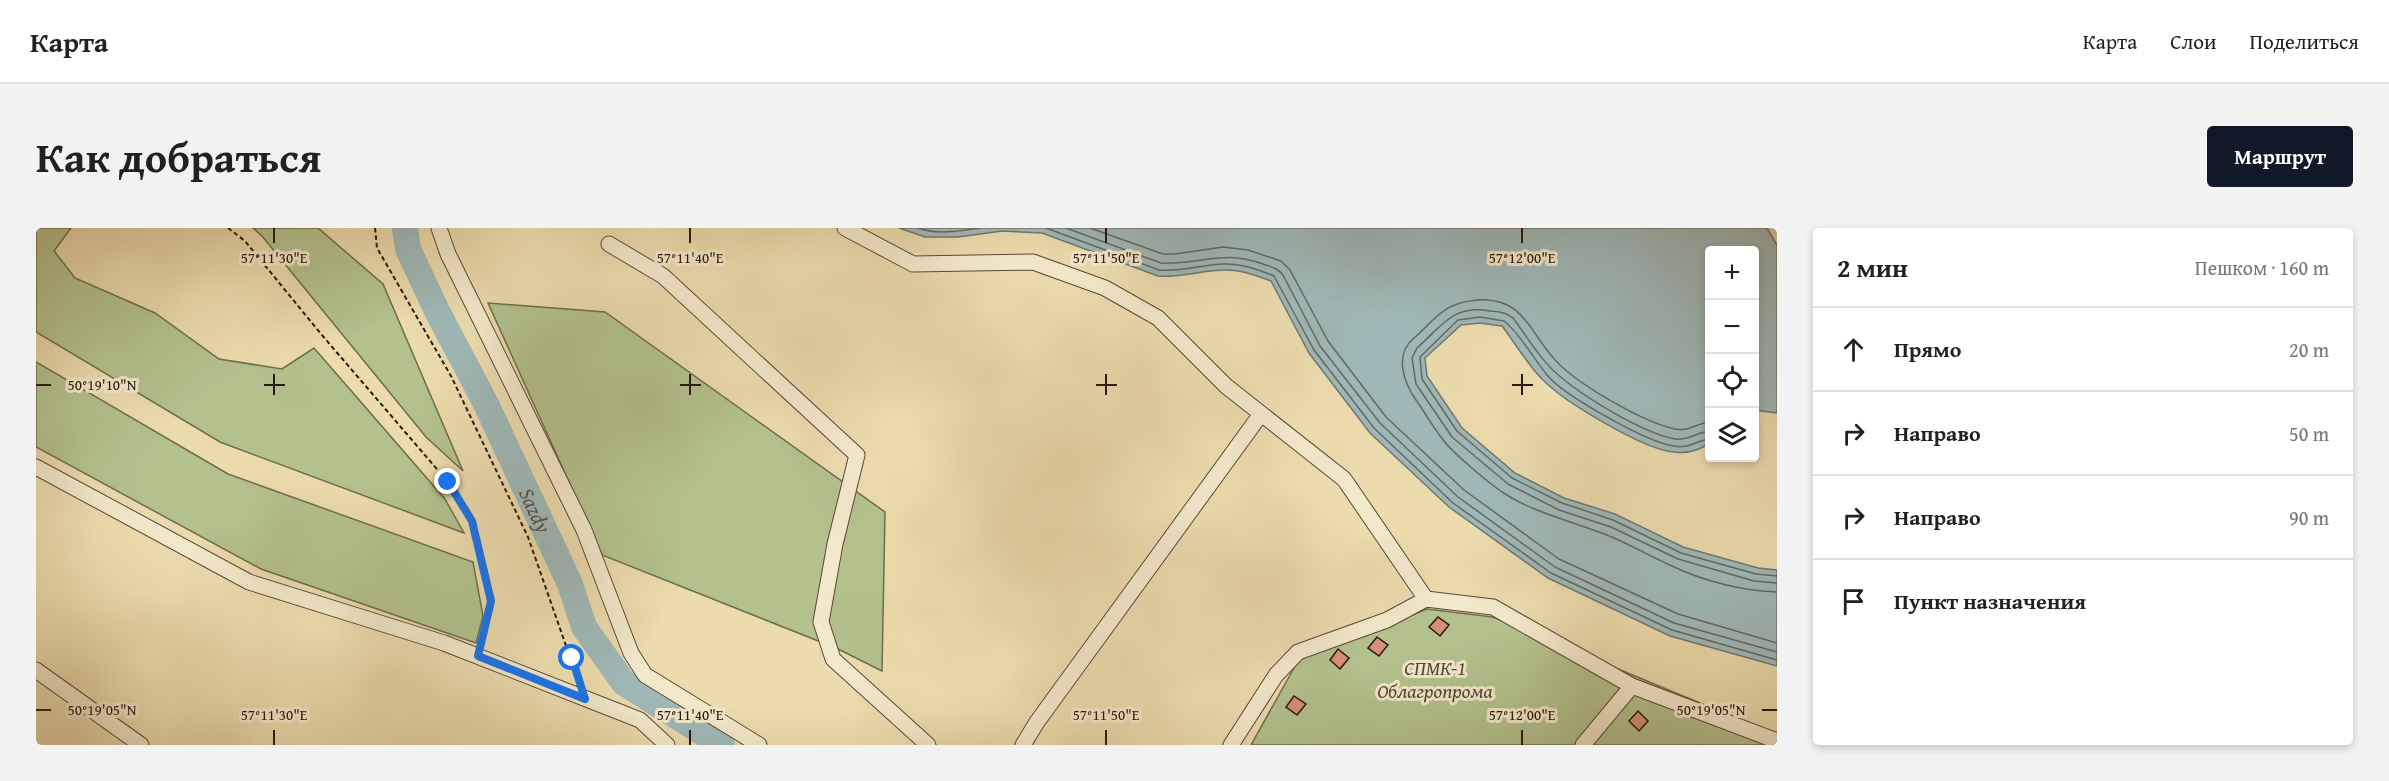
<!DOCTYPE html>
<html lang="ru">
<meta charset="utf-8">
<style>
:root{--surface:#fff;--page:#f2f2f2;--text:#202124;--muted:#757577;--line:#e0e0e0;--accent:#111827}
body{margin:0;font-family:"Gentium Book Plus",serif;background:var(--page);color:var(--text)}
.controls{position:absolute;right:18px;top:18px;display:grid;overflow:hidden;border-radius:6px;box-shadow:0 3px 9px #0003}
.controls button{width:54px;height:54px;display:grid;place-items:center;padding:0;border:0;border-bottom:2px solid var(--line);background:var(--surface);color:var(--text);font:30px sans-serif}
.stop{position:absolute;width:18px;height:18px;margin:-14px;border:4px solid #1a73e8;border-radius:50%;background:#fff}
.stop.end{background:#1a73e8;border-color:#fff;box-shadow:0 2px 6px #0008}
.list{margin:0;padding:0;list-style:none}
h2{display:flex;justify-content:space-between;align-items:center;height:78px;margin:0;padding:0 24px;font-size:26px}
h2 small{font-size:20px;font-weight:400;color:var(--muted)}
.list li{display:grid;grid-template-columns:39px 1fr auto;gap:18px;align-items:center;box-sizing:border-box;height:84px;padding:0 24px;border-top:2px solid var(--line)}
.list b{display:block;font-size:22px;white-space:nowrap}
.list em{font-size:20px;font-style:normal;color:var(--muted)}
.icon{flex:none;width:33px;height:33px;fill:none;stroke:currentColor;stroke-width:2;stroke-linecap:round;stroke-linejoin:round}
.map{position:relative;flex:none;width:1741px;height:517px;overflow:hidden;border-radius:6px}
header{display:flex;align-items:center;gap:36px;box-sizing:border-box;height:84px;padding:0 30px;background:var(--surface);border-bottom:2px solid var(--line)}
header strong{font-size:28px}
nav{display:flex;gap:33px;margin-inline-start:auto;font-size:21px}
.intro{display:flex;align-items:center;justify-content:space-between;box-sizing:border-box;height:144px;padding:0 36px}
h1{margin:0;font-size:42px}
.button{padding:15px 27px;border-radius:6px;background:var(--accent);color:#fff;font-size:21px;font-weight:700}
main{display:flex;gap:36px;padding:0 36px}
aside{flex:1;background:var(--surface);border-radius:6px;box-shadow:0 3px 9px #0003}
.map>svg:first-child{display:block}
.green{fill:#b3c18d;stroke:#6e6c4c;stroke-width:1.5}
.water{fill:#9fb8b7;stroke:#707773;stroke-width:1.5}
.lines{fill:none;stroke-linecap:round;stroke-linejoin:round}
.shore{stroke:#646762;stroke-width:1.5}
.river{stroke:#9fb8b7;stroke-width:26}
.building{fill:#d69079;stroke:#2a160c;stroke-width:1.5}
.minor-casing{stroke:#5a4734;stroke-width:17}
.path{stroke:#2a160c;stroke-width:2;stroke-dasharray:4.5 3;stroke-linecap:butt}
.minor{stroke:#f2e8ca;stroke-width:15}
.route{stroke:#1a73e8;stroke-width:8}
.ticks{fill:none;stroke:#2a160c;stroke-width:2}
.labels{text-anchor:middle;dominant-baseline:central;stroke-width:6;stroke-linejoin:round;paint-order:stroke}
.park-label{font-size:20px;font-style:italic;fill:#534933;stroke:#f2e8ca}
.water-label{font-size:21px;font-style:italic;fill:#534f48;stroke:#f2e8ca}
.ticks-label{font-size:15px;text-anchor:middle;fill:#2a160c;stroke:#f2e8ca;stroke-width:6;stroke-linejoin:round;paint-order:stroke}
</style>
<header>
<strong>Карта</strong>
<nav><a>Карта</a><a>Слои</a><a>Поделиться</a></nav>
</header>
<div class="intro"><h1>Как добраться</h1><a class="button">Маршрут</a></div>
<main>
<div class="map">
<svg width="1741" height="517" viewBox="0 0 1741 517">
<rect width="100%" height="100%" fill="#ebdbad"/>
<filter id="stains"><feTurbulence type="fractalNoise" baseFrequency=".00333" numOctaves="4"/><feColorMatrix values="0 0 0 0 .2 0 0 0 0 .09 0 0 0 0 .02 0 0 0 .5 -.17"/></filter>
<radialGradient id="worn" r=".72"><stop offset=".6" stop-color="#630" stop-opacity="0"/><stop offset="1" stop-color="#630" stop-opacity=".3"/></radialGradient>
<path class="green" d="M 0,0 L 35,0 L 18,23 L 39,50 L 119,85 L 183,131 L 246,141 L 278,120 L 409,271 L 428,305 L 184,214 L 0,104 Z
M 217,0 L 282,0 L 347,56 L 427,243 L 390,209 L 226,8 Z
M 452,75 L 569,84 L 849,284 L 846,443 L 800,420 L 566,327 Z
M 0,134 L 192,246 L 437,334 L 447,388 L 440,415 L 225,341 L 0,219 Z
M 1391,381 L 1457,389 L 1741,507 L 1741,517 L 1215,517 L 1263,431 Z"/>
<path class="water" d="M 863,0 L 1731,0 L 1741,17 L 1741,185 L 1719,182 L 1718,22 L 1674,22 L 1673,216 C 1662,222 1652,226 1638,224 C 1608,222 1531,175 1509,154 C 1492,138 1480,116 1466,98 L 1444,95 L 1425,97 L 1389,130 L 1391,148 L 1426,200 L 1479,245 L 1528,270 L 1579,286 L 1647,319 L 1722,340 L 1741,342 L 1741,438 L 1634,408 L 1512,350 L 1413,279 L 1334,205 L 1273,125 L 1235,53 C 1219,47 1205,42 1189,42 C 1166,42 1145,50 1122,48 L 1006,5 L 966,3 L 922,9 L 889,9 Z"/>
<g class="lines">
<path class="shore" d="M 882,0 C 901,7 924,3 944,0
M 1010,0 L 1123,42 C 1145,44 1165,37 1186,36 C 1204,35 1221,41 1238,48 L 1278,122 L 1338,200 L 1417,275 L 1515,345 L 1636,402 L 1741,432
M 1030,0 L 1125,35 C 1164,37 1186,21 1227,36 C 1235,39 1242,40 1247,47 L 1284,118 L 1344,195 L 1422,269 L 1519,339 L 1638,395 L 1741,424
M 1054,0 L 1127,26 L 1139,26 L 1187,19 L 1212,22 L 1245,33 L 1254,42 L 1292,113 L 1350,189 L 1428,262 L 1523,331 L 1642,386 L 1741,415
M 1674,194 C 1661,195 1652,204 1639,201 C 1607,194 1549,160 1525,138 C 1495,111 1491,68 1441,72 C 1407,75 1401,90 1377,111 C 1358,127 1368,155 1380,172 C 1390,186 1398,201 1408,213 C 1418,226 1453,255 1466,264 C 1498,285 1535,293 1571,307 C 1593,316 1614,328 1636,338 C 1667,353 1707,363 1741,364
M 1674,203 C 1661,204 1652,213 1639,211 C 1606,205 1544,167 1519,144 C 1503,130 1490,107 1477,90 C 1470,84 1463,84 1454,83 C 1417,76 1406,98 1381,120 L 1376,130 L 1380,156 L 1416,209 L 1472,256 L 1523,282 L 1575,299 L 1642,331 L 1718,353 L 1741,355
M 1674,211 C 1661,212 1654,221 1638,218 C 1612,215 1527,167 1511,147 C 1498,131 1483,104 1468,93 L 1444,89 L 1422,92 L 1384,129 L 1386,151 L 1421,203 L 1476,250 L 1526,275 L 1577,292 L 1645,325 L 1720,346 L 1741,348"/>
<path class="river" id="s1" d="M 369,0 L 372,21 L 401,83 L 450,176 L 534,356 L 548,399 L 588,455 L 686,517"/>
</g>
<path class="building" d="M 1402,389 L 1413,397 L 1404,408 L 1393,399 Z
M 1341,409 L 1352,417 L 1343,428 L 1332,420 Z
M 1302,421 L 1313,430 L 1304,441 L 1294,432 Z
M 1258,468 L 1270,476 L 1261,487 L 1250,479 Z
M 1602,483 L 1612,493 L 1603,503 L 1593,493 Z"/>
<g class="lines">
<g class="minor-casing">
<path id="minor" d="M 403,0 L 412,26 L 548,302 L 595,425 L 609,447 L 723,517
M 809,0 L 877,36 L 997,34 L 1069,60 L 1122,90 L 1190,158 L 1308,251 L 1390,371 L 1457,379 L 1596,458 L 1741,513 L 1739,517
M 573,16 L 627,48 L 821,227 L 799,316 L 785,394 L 797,431 L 892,517
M 0,239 L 213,354 L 408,415 L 604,492 L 631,517
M 0,442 L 105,517
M 987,517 L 1001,494 L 1225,186
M 1195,517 L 1240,447 L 1262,424 L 1351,392 L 1390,371
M 1547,517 L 1596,458"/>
</g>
<path class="path" d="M 192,0 L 209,13 L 285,106 L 412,254 L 436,293 L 455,373 L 445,414
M 339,0 L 341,20 L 415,148 L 492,309 L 542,452"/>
<use href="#minor" class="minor"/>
</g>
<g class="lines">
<path class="route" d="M 412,254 L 436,293 L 455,373 L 442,428 L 549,471 L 536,430"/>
</g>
<path class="ticks" d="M 238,0 L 238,15M 654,0 L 654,15M 1070,0 L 1070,15M 1486,0 L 1486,15M 238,146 L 238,167M 654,146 L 654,167M 1070,146 L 1070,167M 1486,146 L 1486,167M 0,157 L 15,157M 228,157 L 249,157M 644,157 L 665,157M 1060,157 L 1081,157M 1476,157 L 1497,157M 0,482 L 15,482M 1726,482 L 1741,482M 238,502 L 238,517M 654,502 L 654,517M 1070,502 L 1070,517M 1486,502 L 1486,517"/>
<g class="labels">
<g class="park-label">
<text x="1399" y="439">СПМК-1<tspan x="1399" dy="23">Облагропрома</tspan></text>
</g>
<g class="water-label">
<text stroke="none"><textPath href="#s1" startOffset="312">Sazdy</textPath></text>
</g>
</g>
<g class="ticks-label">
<text x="238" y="35">57°11'30"E</text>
<text x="654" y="35">57°11'40"E</text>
<text x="1070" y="35">57°11'50"E</text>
<text x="1486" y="35">57°12'00"E</text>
<text x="66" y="162">50°19'10"N</text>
<text x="66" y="487">50°19'05"N</text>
<text x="1675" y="487">50°19'05"N</text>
<text x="238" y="492">57°11'30"E</text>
<text x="654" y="492">57°11'40"E</text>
<text x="1070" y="492">57°11'50"E</text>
<text x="1486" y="492">57°12'00"E</text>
</g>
<rect width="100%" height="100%" filter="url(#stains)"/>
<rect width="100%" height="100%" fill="url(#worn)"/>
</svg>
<div class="controls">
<button>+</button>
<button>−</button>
<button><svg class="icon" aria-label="locate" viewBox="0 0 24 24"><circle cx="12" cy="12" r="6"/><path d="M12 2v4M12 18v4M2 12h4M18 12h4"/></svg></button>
<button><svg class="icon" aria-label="layers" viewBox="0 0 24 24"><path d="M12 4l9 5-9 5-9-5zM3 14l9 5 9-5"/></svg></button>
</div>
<div class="stop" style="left:536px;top:430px"></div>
<div class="stop end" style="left:412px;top:254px"></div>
</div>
<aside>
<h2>2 мин<small>Пешком · 160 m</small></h2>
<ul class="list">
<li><svg class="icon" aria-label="ahead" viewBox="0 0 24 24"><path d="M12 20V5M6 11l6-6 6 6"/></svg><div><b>Прямо</b></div><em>20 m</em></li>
<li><svg class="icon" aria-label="right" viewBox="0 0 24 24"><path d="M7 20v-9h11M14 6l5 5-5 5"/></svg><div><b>Направо</b></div><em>50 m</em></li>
<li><svg class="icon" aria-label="right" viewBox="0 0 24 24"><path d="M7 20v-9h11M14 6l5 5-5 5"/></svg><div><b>Направо</b></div><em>90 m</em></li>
<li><svg class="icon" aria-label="arrive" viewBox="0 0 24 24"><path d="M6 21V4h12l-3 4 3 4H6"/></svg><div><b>Пункт назначения</b></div></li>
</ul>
</aside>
</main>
